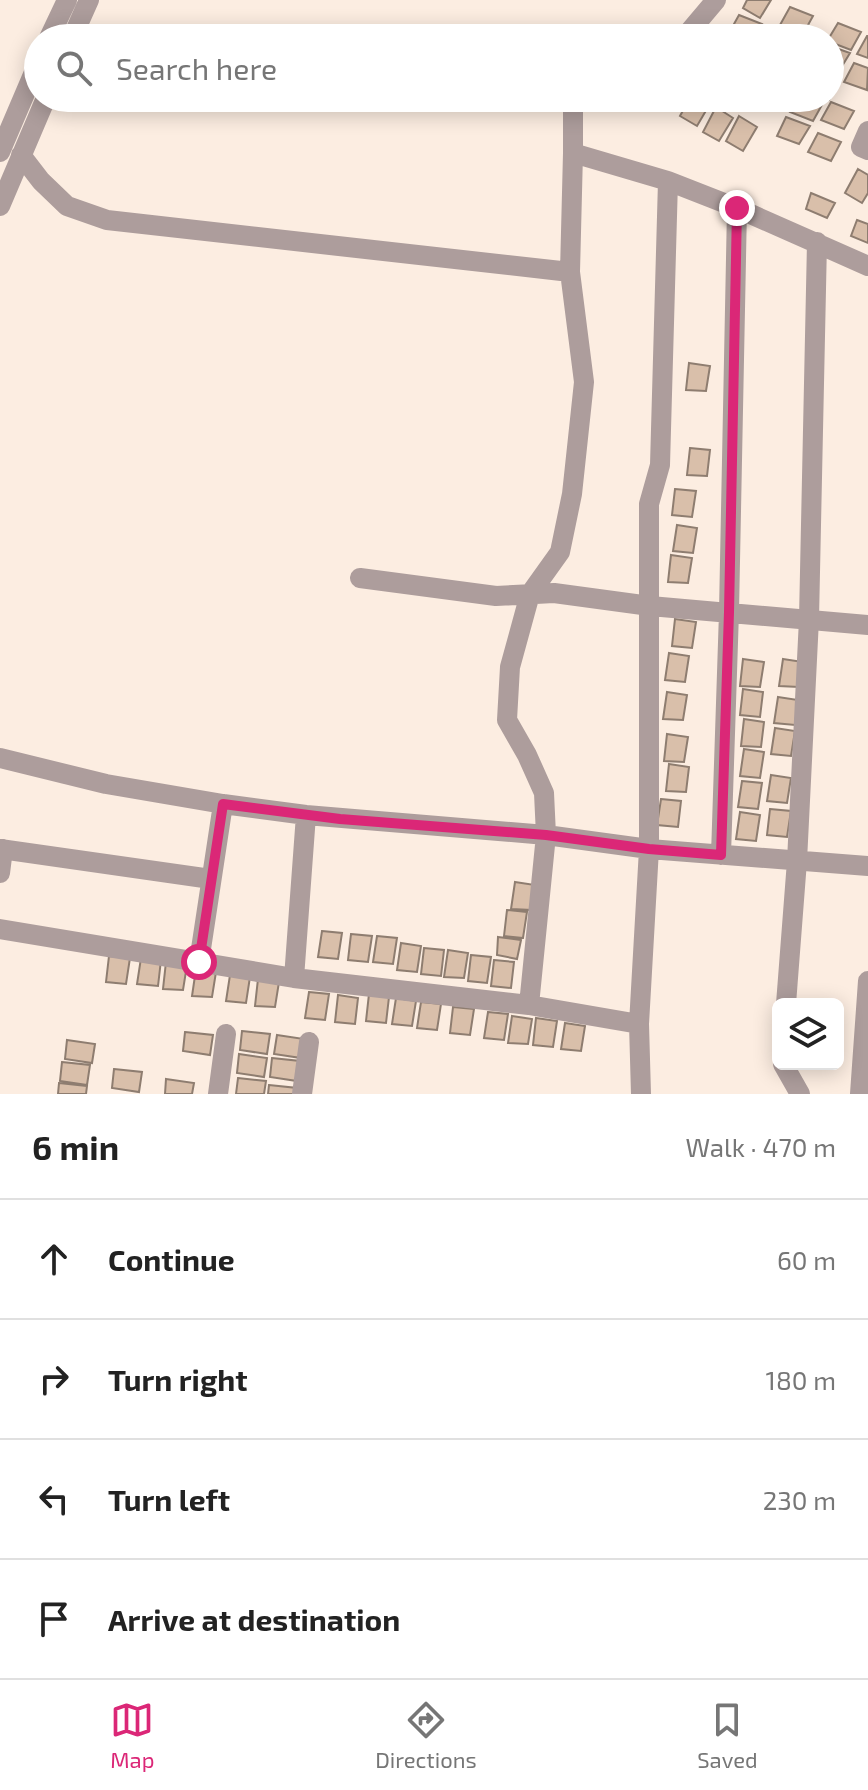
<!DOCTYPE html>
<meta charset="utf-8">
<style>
:root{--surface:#fff;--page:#f2f2f2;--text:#222;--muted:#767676;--line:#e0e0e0;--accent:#db2777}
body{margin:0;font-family:"Exo 2",sans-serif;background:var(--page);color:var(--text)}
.controls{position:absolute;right:24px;bottom:24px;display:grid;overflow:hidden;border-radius:12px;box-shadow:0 4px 20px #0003}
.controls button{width:72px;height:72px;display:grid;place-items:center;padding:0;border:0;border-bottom:2px solid var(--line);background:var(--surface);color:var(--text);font:40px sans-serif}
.stop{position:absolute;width:24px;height:24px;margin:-18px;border:6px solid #db2777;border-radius:50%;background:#fff}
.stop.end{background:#db2777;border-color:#fff;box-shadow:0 2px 8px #0008}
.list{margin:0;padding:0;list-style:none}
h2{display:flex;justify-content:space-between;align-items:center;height:104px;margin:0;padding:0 32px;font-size:34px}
h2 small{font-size:26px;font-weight:400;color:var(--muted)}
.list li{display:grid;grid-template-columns:52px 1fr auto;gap:24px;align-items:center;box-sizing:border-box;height:120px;padding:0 32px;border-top:2px solid var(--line)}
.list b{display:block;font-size:30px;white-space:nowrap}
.list em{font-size:26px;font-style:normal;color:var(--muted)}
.icon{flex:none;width:44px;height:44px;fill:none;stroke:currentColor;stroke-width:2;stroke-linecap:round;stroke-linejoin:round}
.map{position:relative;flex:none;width:868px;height:1094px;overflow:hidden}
.search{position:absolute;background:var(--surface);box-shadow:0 4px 20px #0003;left:24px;right:24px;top:24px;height:88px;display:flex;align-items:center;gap:20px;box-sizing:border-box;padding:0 28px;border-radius:44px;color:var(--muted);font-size:30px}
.sheet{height:584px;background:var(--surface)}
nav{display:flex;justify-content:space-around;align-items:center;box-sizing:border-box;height:112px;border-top:2px solid var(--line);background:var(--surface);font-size:22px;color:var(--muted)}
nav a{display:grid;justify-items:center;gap:4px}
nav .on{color:var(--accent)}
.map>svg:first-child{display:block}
.building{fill:#d9bfaa;stroke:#8e7d70;stroke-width:2}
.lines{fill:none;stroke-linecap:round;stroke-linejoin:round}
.minor{stroke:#ad9d9c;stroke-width:20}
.route{stroke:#db2777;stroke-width:10}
</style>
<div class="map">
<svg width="868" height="1094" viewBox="0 0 868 1094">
<rect width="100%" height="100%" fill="#fcede1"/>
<path class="building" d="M 747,0 L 771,0 L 760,18 L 743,8 Z
M 790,7 L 813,16 L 803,34 L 780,25 Z
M 739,15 L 762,24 L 754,38 L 742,38 L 729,33 Z
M 838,23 L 861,32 L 851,50 L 830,42 L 829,38 Z
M 867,36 L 868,36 L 868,58 L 857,54 Z
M 830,46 L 850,53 L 839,71 L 830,68 Z
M 854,63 L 868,68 L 867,90 L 844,82 Z
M 830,78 L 839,81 L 829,100 L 824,98 L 830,98 Z
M 690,98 L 704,98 L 711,102 L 697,126 L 680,116 Z
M 797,98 L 810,98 L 823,103 L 813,121 L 790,112 Z
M 831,102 L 854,111 L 844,129 L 821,120 Z
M 716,107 L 733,118 L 719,141 L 703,132 Z
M 739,116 L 757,127 L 743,151 L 726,141 Z
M 786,117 L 810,126 L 799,144 L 777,136 Z
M 818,133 L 841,142 L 831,161 L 808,152 Z
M 858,169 L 868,175 L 868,193 L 862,203 L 845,193 Z
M 811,193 L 835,203 L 827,218 L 806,209 Z
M 857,220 L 868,224 L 868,243 L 851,236 Z
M 689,363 L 710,366 L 706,391 L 686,390 Z
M 690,448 L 710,450 L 707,476 L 687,475 Z
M 675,489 L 696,491 L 692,517 L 672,515 Z
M 677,525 L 697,528 L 693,553 L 673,551 Z
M 671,555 L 692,558 L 688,583 L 668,582 Z
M 675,619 L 696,622 L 692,648 L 672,646 Z
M 669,653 L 689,656 L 685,682 L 665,680 Z
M 743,659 L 764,662 L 760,687 L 740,686 Z
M 783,659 L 803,662 L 799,687 L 779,686 Z
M 743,689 L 763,692 L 760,717 L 740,715 Z
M 667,692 L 687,695 L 683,720 L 663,719 Z
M 778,697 L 798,700 L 795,725 L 774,723 Z
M 744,719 L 764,722 L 761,747 L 741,746 Z
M 775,728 L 795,731 L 791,756 L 771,754 Z
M 667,734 L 688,737 L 684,762 L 664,761 Z
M 744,749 L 764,752 L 760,778 L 740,776 Z
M 669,764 L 689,767 L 686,792 L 666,791 Z
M 771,775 L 791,778 L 787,803 L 767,801 Z
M 742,781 L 762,783 L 758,809 L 738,807 Z
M 661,799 L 681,801 L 678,827 L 657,825 Z
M 770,809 L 791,811 L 787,837 L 767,835 Z
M 740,812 L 760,815 L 756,841 L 736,839 Z
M 515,882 L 535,885 L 532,910 L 511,909 Z
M 507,910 L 527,912 L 523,938 L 504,936 Z
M 322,931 L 342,933 L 338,959 L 318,957 Z
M 351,934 L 372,936 L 368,962 L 348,960 Z
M 377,936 L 397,938 L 393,964 L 373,962 Z
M 498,937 L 521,940 L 517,959 L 497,955 Z
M 401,943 L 421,946 L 417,972 L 397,970 Z
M 424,948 L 444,950 L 441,976 L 421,974 Z
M 448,950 L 468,953 L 464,978 L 444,977 Z
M 471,955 L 491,957 L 487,983 L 468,981 Z
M 109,956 L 130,958 L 126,984 L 106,982 Z
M 141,958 L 161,960 L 158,986 L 137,984 Z
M 494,960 L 514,962 L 511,988 L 491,986 Z
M 166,962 L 187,965 L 183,990 L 163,989 Z
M 196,969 L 216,972 L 212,997 L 192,996 Z
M 230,975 L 250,977 L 246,1003 L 226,1001 Z
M 258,979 L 279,982 L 275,1007 L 255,1006 Z
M 309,992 L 329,994 L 325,1020 L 305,1018 Z
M 369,994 L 389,997 L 386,1023 L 366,1021 Z
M 338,995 L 358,998 L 355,1024 L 335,1022 Z
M 396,998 L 416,1001 L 412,1026 L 392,1024 Z
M 421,1002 L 441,1004 L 437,1030 L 417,1028 Z
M 453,1007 L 474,1009 L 470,1035 L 450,1033 Z
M 488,1012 L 508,1014 L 504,1040 L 484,1038 Z
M 512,1016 L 532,1019 L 528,1044 L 508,1043 Z
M 536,1018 L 557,1021 L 553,1047 L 533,1045 Z
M 565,1023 L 585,1026 L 581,1051 L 561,1049 Z
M 242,1031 L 270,1034 L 267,1054 L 240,1050 Z
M 185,1032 L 213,1035 L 210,1055 L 183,1051 Z
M 277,1035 L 304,1039 L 301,1058 L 274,1054 Z
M 67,1040 L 95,1044 L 92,1063 L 65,1059 Z
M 239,1054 L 267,1058 L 264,1077 L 237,1073 Z
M 272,1058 L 300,1061 L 297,1081 L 270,1077 Z
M 62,1062 L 90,1065 L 87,1085 L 60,1081 Z
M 114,1069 L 142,1072 L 139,1092 L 112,1088 Z
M 238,1078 L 266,1081 L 264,1094 L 236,1094 Z
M 166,1079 L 194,1083 L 192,1094 L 165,1094 Z
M 59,1083 L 87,1086 L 86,1094 L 58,1094 Z
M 269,1085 L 297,1088 L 296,1094 L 268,1094 Z"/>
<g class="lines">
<path class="minor" d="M 49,38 L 67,0
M 72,38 L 89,0
M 684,38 L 716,0
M 573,98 L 573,153 L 668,181 L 660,465 L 649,504 L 649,849 L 639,1024 L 641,1094
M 868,131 L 861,147 L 868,150
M 0,152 L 38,63
M 21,155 L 41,181 L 67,206 L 107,220 L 570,272
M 668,181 L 737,208 L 868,266
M 0,206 L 46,98
M 360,578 L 496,596 L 554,593 L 650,606 L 868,625
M 0,758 L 106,784 L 223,804 L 306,815 L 546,835 L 649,849 L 868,866
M 306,815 L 294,978 L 529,1005 L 639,1024
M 0,849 L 211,879
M 721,855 L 729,612 L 737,208
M 0,873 L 3,849
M 0,929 L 294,978
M 199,962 L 223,804
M 786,1004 L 797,861 L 809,619 L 817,242
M 529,1005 L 546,835 L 544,793 L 527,755 L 507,720 L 510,667 L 530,594 L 560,552 L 572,494 L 584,382 L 570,272 L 573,153
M 783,1064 L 800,1094
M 218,1094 L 226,1034
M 302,1094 L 309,1042
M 860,1094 L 868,981"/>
</g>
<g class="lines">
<path class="route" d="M 199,962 L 223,804 L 340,819 L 546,835 L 649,849 L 721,855 L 729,612 L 737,208"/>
</g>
</svg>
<div class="controls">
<button><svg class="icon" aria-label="layers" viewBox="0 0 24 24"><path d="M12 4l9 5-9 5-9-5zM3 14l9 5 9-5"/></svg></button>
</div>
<div class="stop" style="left:199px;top:962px"></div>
<div class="stop end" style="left:737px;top:208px"></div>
<div class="search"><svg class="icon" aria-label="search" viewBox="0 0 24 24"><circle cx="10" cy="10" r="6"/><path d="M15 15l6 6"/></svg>Search here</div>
</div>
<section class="sheet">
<h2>6 min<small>Walk · 470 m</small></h2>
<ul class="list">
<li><svg class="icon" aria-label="ahead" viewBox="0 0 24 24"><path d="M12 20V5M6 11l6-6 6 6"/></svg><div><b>Continue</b></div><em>60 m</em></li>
<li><svg class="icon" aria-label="right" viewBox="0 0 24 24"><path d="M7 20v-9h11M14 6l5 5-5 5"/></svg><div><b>Turn right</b></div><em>180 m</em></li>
<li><svg class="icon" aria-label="left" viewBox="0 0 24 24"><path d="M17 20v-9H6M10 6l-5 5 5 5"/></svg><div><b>Turn left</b></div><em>230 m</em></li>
<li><svg class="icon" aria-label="arrive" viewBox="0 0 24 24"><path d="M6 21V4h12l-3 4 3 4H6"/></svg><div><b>Arrive at destination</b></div></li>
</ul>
</section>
<nav>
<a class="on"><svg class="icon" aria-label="map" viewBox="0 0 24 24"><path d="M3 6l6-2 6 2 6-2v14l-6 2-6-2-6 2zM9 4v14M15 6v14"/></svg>Map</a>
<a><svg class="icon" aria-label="directions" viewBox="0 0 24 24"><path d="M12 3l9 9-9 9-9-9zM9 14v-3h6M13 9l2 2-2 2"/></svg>Directions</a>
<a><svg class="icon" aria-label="saved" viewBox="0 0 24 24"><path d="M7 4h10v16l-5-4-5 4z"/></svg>Saved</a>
</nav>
